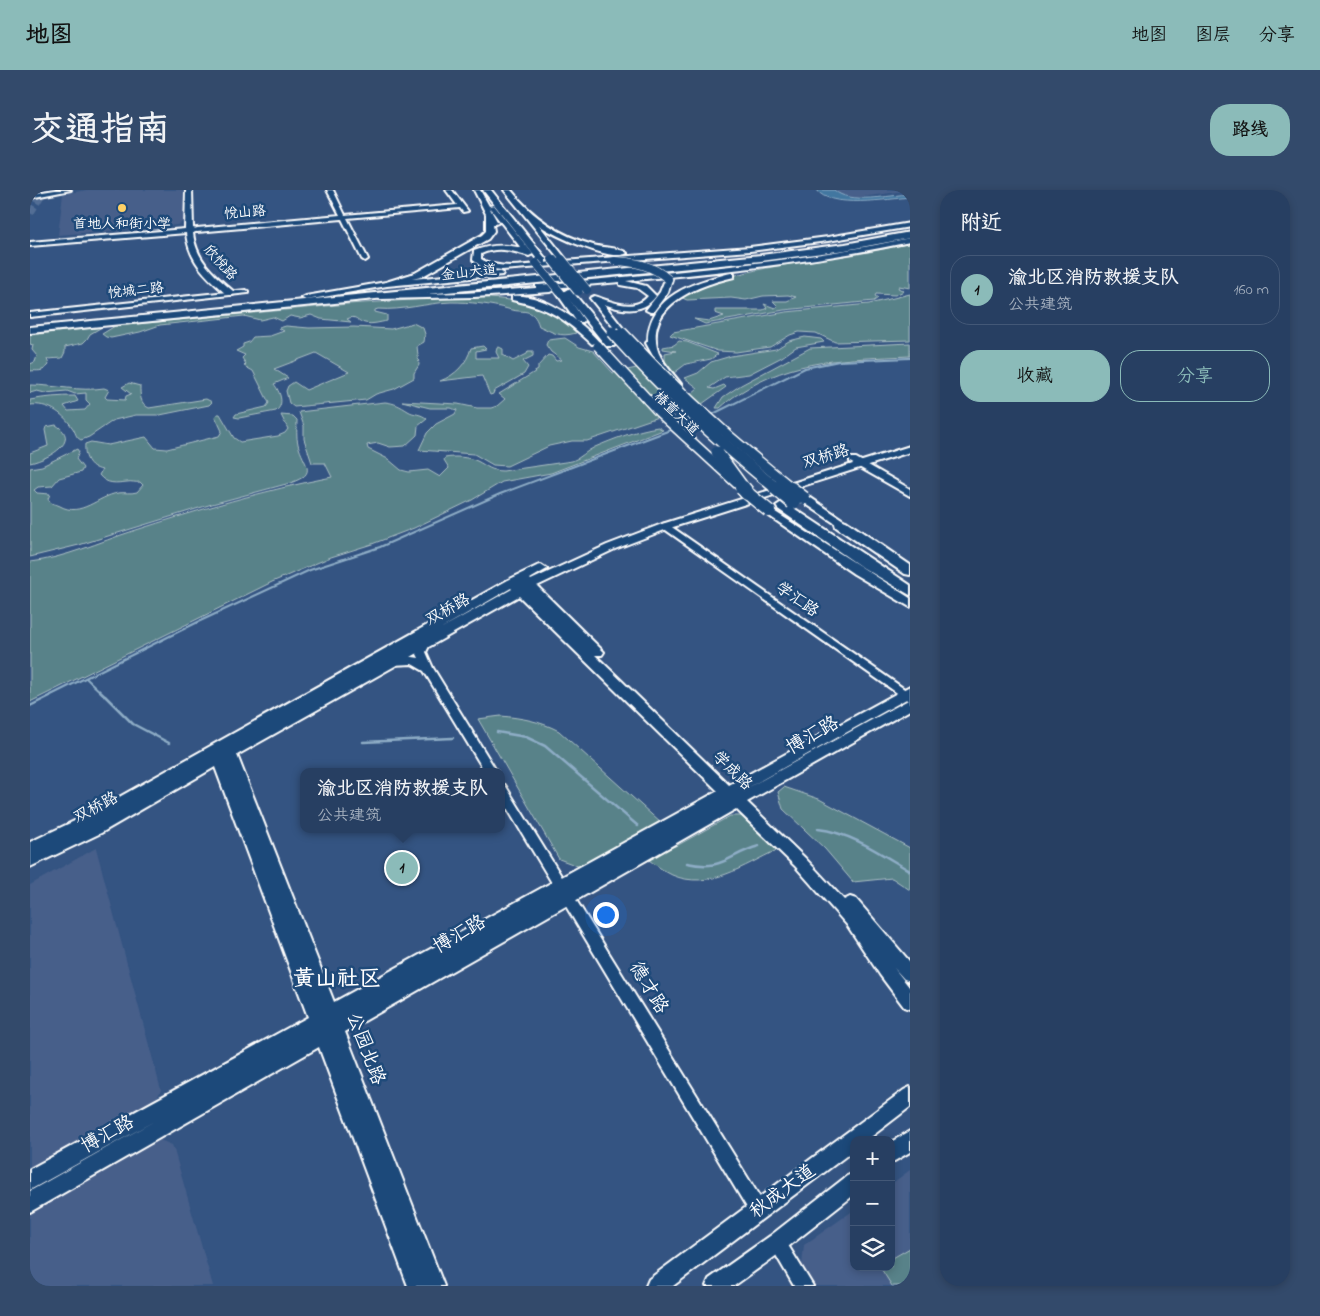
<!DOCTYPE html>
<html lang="zh">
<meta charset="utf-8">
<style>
:root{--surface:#273f62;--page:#334a6b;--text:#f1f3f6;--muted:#a4afbe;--line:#435877;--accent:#8bbbb9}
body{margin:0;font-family:"Indie Flower","LXGW WenKai TC",sans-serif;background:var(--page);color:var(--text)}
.controls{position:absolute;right:15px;bottom:15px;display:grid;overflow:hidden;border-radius:10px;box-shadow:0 2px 8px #0003}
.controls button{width:45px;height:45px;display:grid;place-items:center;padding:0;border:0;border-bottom:1px solid var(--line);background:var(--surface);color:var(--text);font:25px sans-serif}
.you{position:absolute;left:575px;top:724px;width:18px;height:18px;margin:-12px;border:4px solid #fff;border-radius:50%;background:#1a73e8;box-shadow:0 0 0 8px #1a73e833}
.badge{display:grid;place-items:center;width:32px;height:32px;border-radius:50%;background:var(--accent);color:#111;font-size:16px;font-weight:700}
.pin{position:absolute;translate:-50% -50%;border:2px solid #fff;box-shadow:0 1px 5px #0006}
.popup{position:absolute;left:270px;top:578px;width:205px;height:65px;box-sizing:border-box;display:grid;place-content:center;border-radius:10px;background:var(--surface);filter:drop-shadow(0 1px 4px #0005);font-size:16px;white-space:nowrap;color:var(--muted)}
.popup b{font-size:19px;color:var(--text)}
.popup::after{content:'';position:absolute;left:50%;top:100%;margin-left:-10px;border:10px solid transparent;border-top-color:var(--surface)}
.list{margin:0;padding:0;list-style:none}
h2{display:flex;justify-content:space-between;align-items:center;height:65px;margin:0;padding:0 20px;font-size:21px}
h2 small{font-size:16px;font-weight:400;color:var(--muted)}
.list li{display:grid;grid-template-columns:32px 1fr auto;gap:15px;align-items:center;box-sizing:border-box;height:70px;margin:0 10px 10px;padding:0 10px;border:1px solid var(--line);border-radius:20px}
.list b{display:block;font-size:19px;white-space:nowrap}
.list p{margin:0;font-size:16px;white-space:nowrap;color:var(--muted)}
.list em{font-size:16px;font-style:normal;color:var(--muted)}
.actions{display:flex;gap:10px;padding:15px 20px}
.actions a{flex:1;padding:11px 0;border:1px solid var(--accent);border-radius:20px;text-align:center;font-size:18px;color:var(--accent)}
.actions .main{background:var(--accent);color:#111}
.icon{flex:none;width:28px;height:28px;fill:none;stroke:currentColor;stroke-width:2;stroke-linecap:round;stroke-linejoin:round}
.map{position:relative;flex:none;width:880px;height:1096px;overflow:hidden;border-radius:20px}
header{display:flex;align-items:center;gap:30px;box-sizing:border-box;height:70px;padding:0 25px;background:var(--accent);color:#111}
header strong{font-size:24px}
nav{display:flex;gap:28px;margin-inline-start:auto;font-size:18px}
.intro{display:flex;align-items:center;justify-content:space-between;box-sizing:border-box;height:120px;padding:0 30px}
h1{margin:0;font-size:35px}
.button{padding:12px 22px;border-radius:20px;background:var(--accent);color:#111;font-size:18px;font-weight:700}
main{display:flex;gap:30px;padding:0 30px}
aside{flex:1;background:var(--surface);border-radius:20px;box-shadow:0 2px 8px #0003}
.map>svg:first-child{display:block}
.built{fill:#475f8a}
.green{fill:#588289;stroke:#acc0c4}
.water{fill:#4377a0;stroke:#8eadc6}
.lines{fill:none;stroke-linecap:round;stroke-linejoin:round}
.stream-far1{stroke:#8eadc6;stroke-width:2}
.stream{stroke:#8eadc6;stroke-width:2.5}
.major-tunnel{stroke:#526e95;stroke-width:8;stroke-dasharray:8 4;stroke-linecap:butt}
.minor-casing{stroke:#fff;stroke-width:4}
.major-casing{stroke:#fff;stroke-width:4}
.highway-casing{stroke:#fff;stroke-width:4}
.minor{fill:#1f4a7a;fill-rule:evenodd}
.major{fill:#1f4a7a;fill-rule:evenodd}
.highway{fill:#1f4a7a;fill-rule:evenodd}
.major-bridge-far2-casing{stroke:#fff;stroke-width:9;stroke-linecap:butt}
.major-bridge-far1-casing{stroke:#fff;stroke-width:12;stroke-linecap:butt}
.major-bridge-casing{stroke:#fff;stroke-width:15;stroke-linecap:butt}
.highway-bridge-far2-casing{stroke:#fff;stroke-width:11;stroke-linecap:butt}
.highway-bridge-far1-casing{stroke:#fff;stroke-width:14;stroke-linecap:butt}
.highway-bridge-casing{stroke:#fff;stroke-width:17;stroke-linecap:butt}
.major-bridge-far2{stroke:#1f4a7a;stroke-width:8}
.major-bridge-far1{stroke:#1f4a7a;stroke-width:9}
.major-bridge{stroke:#1f4a7a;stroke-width:12}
.highway-bridge-far2{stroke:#1f4a7a;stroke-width:9}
.highway-bridge-far1{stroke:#1f4a7a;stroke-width:11}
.highway-bridge{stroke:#1f4a7a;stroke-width:14}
.poi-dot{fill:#ffd166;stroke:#1f4a7a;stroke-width:2}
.labels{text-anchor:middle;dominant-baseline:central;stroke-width:5;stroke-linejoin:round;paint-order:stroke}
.far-street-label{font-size:14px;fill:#fff;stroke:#1f4a7a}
.far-poi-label{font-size:14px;fill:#fff;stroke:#1f4a7a}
.street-label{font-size:16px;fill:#fff;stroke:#1f4a7a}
.near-street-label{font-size:19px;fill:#fff;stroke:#1f4a7a}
.near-quarter-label{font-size:22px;font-weight:bold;fill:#fff;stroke:#1f4a7a}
</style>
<header>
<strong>地图</strong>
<nav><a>地图</a><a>图层</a><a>分享</a></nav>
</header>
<div class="intro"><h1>交通指南</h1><a class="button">路线</a></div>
<main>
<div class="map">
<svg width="880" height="1096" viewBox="0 0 880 1096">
<rect width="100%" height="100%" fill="#345482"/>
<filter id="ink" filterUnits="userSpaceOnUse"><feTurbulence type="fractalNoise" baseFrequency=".02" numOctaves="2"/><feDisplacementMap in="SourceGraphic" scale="10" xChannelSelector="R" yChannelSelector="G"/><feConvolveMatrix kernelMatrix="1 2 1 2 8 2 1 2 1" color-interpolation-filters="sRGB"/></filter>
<g filter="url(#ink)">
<path class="built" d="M 57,0 L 153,0 L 153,32 L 147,35 L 28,45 L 33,4 Z
M 804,0 L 880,0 L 826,8 L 809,4 Z
M 66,658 L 131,900 L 124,914 L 0,983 L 0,695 Z
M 130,950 L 142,955 L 144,960 L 183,1096 L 0,1096 L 0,1019 Z
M 880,980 L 880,1096 L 785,1096 L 772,1075 L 774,1055 L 824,1020 L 824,1077 L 861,1077 L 861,994 Z"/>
<path class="green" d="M 880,53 L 880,98 L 869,96 L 868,98 L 874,101 L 865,105 L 846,104 L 845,106 L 848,108 L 844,111 L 754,120 L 675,134 L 664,129 L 679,131 L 694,126 L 685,123 L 685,120 L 733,120 L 737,118 L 734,114 L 745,118 L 748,116 L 743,111 L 757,111 L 766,107 L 758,105 L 733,106 L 716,110 L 701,108 L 657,110 L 650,107 C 705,77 767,74 828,64 C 845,61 863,57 880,53 Z
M 880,104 L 880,150 L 805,152 L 786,143 L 769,142 L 760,145 L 740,157 L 706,162 L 688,161 L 640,145 L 643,142 L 756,122 L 839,114 Z
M 428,107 C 470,108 517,108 546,143 C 529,148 523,142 509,136 C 503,116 493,124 478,119 C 460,114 440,112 421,112 C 396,113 373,121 348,119 L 345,120 L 345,122 L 357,125 L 357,131 C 351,132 341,135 335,133 C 327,132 327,124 317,129 L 321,132 L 291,129 L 281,125 L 270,128 L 260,126 L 252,131 L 243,127 L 230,130 L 214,126 L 130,135 L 110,142 L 81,148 L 76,147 L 72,144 L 85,136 L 318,114 Z
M 383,133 L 393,138 L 395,144 L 394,152 L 387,156 L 389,175 L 384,183 L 384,188 L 364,199 L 346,204 L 336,210 L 264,217 L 259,213 L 256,201 L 258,196 L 264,192 L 276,200 L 319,182 L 286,163 L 244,179 L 258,188 L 244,194 C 250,202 255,214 246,221 L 209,228 L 204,227 L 206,224 L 236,217 L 239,213 L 223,181 L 214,176 L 216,174 L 212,168 L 215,165 L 206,161 L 213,157 L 213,154 L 219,152 L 223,147 L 240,146 L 254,141 L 249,138 L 256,136 L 279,138 L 324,137 L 361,139 Z
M 72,137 L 60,144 L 57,149 L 53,153 L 35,157 L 35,162 L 32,168 L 17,169 L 19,175 C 12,183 8,180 0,181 L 0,174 L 5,172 L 7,166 L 2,160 L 3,155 L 0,154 L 0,145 Z
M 775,147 L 791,149 L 794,152 L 766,157 L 752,167 L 719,184 L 695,187 L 679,198 L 684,199 L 694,195 L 696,197 L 672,214 L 625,228 L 557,251 L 542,251 L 519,256 L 477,276 L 463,275 L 444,264 L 389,260 L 397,243 L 406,234 L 425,224 L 427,220 L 420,218 L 400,218 L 372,211 L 428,214 L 447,218 L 461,218 L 467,216 L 475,209 L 469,204 L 508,180 L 508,176 L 518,165 L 522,166 L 526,171 L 532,170 L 521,162 L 516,155 L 518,150 L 535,148 L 549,157 L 563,161 L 583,183 L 635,172 L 635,163 L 646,161 L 633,159 L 633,157 L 644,155 L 649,151 L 657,152 L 688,164 L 681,169 L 656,174 L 644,183 L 658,202 L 662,203 L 668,198 L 655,188 L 668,183 L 681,172 L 701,166 L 746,159 L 759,151 Z
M 880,153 L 880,166 C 817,169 764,168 708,204 C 701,208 696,213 690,218 L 686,218 L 693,207 L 711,195 L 780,158 Z
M 453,156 L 456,159 L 446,161 L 446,168 L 469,168 L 466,162 L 467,158 L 469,157 L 473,159 L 473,165 L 483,171 L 497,164 L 498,161 L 503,161 L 503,166 L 493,171 L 498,177 L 494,184 L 464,201 L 463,204 L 460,205 L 452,186 L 410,191 C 426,185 437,173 441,158 Z
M 99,193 L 110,196 C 110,205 110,214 119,218 L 176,209 L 182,212 L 179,215 L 130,225 L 106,225 L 84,230 L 59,247 L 51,250 C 45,247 46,242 42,237 C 32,222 17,213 0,215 L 0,210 C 15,207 30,206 45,206 L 48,211 L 34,216 L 38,221 L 55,220 L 60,214 L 56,210 L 56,203 L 45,204 L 37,201 L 15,203 L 7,201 L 0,203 L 0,195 C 25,195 50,202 74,198 L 79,200 L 75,207 L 77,209 L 95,210 L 96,206 L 101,204 L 92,197 Z
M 355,212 C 365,213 370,216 378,221 C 384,225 391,223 397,229 L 388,236 L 387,245 L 375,256 L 360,257 L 348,253 L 337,255 L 338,259 L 358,269 L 371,280 L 379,282 L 398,280 L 410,287 L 419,278 L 414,270 L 415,268 C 425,266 438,267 447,271 C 457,276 461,281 473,281 L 542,271 C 551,268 556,261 565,257 C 584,249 607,240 628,237 L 633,240 L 521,283 L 472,292 L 442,310 L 384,338 L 342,354 L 301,367 L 242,392 L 0,512 L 0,372 C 35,368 69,352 103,341 C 168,320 235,300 302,287 L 295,273 L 282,273 L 274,249 L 274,236 L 269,222 Z
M 187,224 L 190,224 L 204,248 L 210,252 L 248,246 L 255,243 L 258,239 L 251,225 L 263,226 L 267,230 C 267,238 266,247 268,254 C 273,275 290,283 260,293 L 182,314 L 49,355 L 0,367 L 0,278 L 12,276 L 47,259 L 49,262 L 46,269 L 53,278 L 51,282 L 29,288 L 22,296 L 8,297 L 4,300 L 7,303 L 20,304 L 18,309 C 21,315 24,313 30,316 C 51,328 68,306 88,303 C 95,302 100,304 107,302 L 113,295 L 110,292 C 106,293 101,291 97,292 C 86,293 77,295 69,285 L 72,280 C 58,277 54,266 55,254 L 61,252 L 78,255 L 116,247 L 125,258 L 137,259 L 189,246 L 192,241 L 185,226 Z
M 26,235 C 53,252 15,270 0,273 L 0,263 L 18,256 L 15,240 L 16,237 Z
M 471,526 C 492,528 510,531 529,541 L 632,634 L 553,678 L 529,669 L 448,529 Z
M 754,597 L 789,609 L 880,658 L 880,700 L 862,688 L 823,692 L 795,659 L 753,619 L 748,602 Z
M 700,626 L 711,626 L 747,660 C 714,675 679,701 642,685 C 633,681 625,674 616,668 L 650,654 Z
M 880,1058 L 880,1096 L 862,1096 L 850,1077 L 861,1077 L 861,1069 Z"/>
<path class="water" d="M 787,0 L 804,0 C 820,15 860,5 880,4 L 880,7 C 860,9 799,19 787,0 Z"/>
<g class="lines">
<path class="stream-far1" d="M 681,225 L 775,178 L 809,171 L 880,168
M 648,237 L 664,231
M 57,489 L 76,507
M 17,507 L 168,432 L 280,380 L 350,357 L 470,304 L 643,239"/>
<path class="stream" d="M 75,506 L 103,534 L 139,553
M 0,516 L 20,506
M 467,542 L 496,547 L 515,556 L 608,636
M 333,552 L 423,548
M 788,639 C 822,643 851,664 880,681
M 657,673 C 694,681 697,665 729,656"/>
<path class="major-tunnel" d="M 0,23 L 14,0
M 422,83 L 433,94 L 456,99 L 509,97"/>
<g class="minor-casing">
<path id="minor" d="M 297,0 L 303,0 L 315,25 L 427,15 L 416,0 L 422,0 L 438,21 L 433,22 L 430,18 L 317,28 L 338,69 L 335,71 L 332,69 L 312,29 L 167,42 L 164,40 L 167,38 L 310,25 Z
M 216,100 L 218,101 L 218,103 L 0,127 L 0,123 Z
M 820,268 L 826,268 L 880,299 L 880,306 L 820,272 Z
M 636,333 L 880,503 L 880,512 L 633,338 L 633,334 Z
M 396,449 L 401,452 L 396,462 L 403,478 L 467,582 L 455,582 L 394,481 L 382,474 L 362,475 L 357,471 L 358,468 L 377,466 L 389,468 L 386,462 L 392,450 Z
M 471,594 L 475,595 L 734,1014 L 736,1020 L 734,1026 L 728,1028 L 722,1026 L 471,608 Z
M 747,1045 L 753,1047 L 783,1096 L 764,1096 L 739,1053 L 741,1047 Z"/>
</g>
<g class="major-casing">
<path id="major" d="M 25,0 L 41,0 L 0,8 L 0,4 Z
M 156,0 L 162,0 L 163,38 L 171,40 L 163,43 C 166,70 183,84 203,101 L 203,105 L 197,105 C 177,87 159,72 156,43 L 0,56 L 0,52 L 155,39 Z
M 444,0 L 450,0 L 459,16 L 464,15 L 503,64 L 499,66 C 482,61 468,56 451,64 L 451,69 C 470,82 509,73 531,71 L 474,0 L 481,0 C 503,28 529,45 563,55 C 573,58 589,57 597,63 C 582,73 523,45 509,35 L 536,69 L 533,71 L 720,57 L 798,47 L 880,33 L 880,37 L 798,51 L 720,61 L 472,80 L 453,78 L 443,70 L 444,61 C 460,55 474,54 491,58 L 459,17 L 468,33 L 463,35 L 464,41 L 458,49 L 391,87 L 382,89 L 469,81 L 473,83 L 472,85 L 357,96 L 276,110 L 272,108 L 276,106 L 356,92 L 385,83 L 452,45 L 456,41 L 456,24 Z
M 880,48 L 880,52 C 800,69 720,79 639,87 L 642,89 L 638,102 L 623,122 L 620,122 L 616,120 L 630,102 L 636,87 L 596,91 L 616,96 L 626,106 C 613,124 593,121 574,114 L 596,142 L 592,145 L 589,144 L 560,108 L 564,106 C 581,111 604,123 618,106 L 607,98 L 590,95 L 590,92 L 522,98 L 524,100 L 520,102 L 444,107 L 350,109 L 346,107 L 350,105 L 434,103 L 506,98 L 506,95 L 509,95 C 633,83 758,74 880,48 Z
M 701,83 L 704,83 L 704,87 C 670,95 617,113 627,158 C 630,171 643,183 651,194 L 649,196 L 643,196 L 629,177 L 616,153 L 618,151 C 618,106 664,92 701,83 Z
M 527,100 L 533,100 L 554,130 L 553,132 L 547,132 L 526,102 Z
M 482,106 C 511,102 552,131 569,152 L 562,154 C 534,128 520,118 482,110 Z
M 880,256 L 880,262 L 640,338 L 585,359 L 507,396 L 574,462 L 572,465 L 565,465 L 699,595 L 880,496 L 880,507 L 708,603 L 880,509 L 880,520 L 717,612 L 775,668 L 814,710 L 820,707 L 826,709 L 880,772 L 880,791 L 874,789 L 864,778 L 880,798 L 880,819 L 874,817 L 850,785 L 817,735 L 765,676 L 706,619 L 315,842 L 414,1096 L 378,1096 L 289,857 L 0,1022 L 0,1001 L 126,930 L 0,1000 L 0,979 L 278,827 L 185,577 L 71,643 L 0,677 L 0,652 L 57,625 L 478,390 L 507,376 L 511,375 L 517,379 L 500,389 L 501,390 L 577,355 L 632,334 ZM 481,398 L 482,399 L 410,439 ZM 489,406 L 688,601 L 304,812 L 207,565 Z
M 774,305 L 778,306 L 828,340 L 822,343 L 818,342 L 770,310 L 769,308 L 770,306 Z
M 739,318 L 880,408 L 880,417 L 824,384 L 735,323 L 734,321 Z
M 880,897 L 880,917 L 837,950 L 824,950 L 824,960 L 643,1096 L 616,1096 L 619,1089 L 874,900 Z
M 880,941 L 880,962 L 861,973 L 861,952 Z
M 824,983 L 824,1005 L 754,1060 L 704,1096 L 676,1096 L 679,1089 L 740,1046 L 817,986 Z"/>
</g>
<g class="highway-casing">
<path id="highway" d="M 453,0 L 461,0 L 516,69 L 516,73 L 510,73 Z
M 880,42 L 880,48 L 815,60 L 731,71 L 0,143 L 0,137 L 731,65 L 815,54 Z
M 538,99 L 541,100 L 584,152 L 585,154 L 584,156 L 576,156 L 533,102 Z
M 752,312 L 756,313 L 880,395 L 880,405 L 830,376 L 748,319 L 746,316 Z
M 811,330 L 816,331 L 880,375 L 880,385 L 875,384 L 806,337 L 805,334 L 806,331 Z"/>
</g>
<use href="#minor" class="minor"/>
<use href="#major" class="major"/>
<use href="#highway" class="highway"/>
<g class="major-bridge-far2-casing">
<path id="major-bridge-far2" d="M 532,69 L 557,100
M 585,71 C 605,72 622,75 638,89
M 506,73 L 530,102"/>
</g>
<g class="major-bridge-far1-casing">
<path id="major-bridge-far1" d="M 592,142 C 645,199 702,251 763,299
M 568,156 L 629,222 L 713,299"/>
</g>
<g class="major-bridge-casing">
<path id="major-bridge" d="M 711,298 L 739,321
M 761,298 L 774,308"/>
</g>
<g class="highway-bridge-far2-casing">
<path id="highway-bridge-far2" d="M 523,70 L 548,101"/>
</g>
<g class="highway-bridge-far1-casing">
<path id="highway-bridge-far1" d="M 582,142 C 633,199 688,251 747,299
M 687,262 L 714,299"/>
</g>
<g class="highway-bridge-casing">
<path id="highway-bridge" d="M 713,298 L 717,303
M 746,298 L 763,312"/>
</g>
<use href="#major-bridge-far2" class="major-bridge-far2"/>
<use href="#major-bridge-far1" class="major-bridge-far1"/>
<use href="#major-bridge" class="major-bridge"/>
<use href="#highway-bridge-far2" class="highway-bridge-far2"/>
<use href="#highway-bridge-far1" class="highway-bridge-far1"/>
<use href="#highway-bridge" class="highway-bridge"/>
</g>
</g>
<circle class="poi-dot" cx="92" cy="18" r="5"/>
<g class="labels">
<g class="far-street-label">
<text transform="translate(215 23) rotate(-5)">悦山路</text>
<text transform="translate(190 73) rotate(48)">欣悦路</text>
<text transform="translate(439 83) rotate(-6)">金山大道</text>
<text transform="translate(106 101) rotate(-6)">悦城二路</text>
<text transform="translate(646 224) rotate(44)">椿萱大道</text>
</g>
<g class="far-poi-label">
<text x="92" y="34">首地人和街小学</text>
</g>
<g class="street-label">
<text transform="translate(796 267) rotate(-17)">双桥路</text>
<text transform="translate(767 410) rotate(35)">学汇路</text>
<text transform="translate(418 420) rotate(-29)">双桥路</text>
<text transform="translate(702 581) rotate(44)">学成路</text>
<text transform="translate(66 618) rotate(-28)">双桥路</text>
</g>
<g class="near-street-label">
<text transform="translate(783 546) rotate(-30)">博汇路</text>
<text transform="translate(430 745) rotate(-30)">博汇路</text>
<text transform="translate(618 798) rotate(59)">德才路</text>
<text transform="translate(335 859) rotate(69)">公园北路</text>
<text transform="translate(78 945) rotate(-29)">博汇路</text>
<text transform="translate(753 1002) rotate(-37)">秋成大道</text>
</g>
<g class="near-quarter-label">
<text x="307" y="790">黄山社区</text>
</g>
</g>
</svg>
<div class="controls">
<button>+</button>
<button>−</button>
<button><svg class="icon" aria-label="layers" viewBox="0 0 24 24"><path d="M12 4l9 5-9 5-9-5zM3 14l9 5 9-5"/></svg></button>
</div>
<div class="you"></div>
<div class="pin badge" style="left:372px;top:678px">1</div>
<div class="popup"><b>渝北区消防救援支队</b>公共建筑</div>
</div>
<aside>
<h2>附近<small></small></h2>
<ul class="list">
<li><span class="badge">1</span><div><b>渝北区消防救援支队</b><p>公共建筑</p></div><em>160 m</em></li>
</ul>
<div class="actions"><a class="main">收藏</a><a>分享</a></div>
</aside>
</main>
